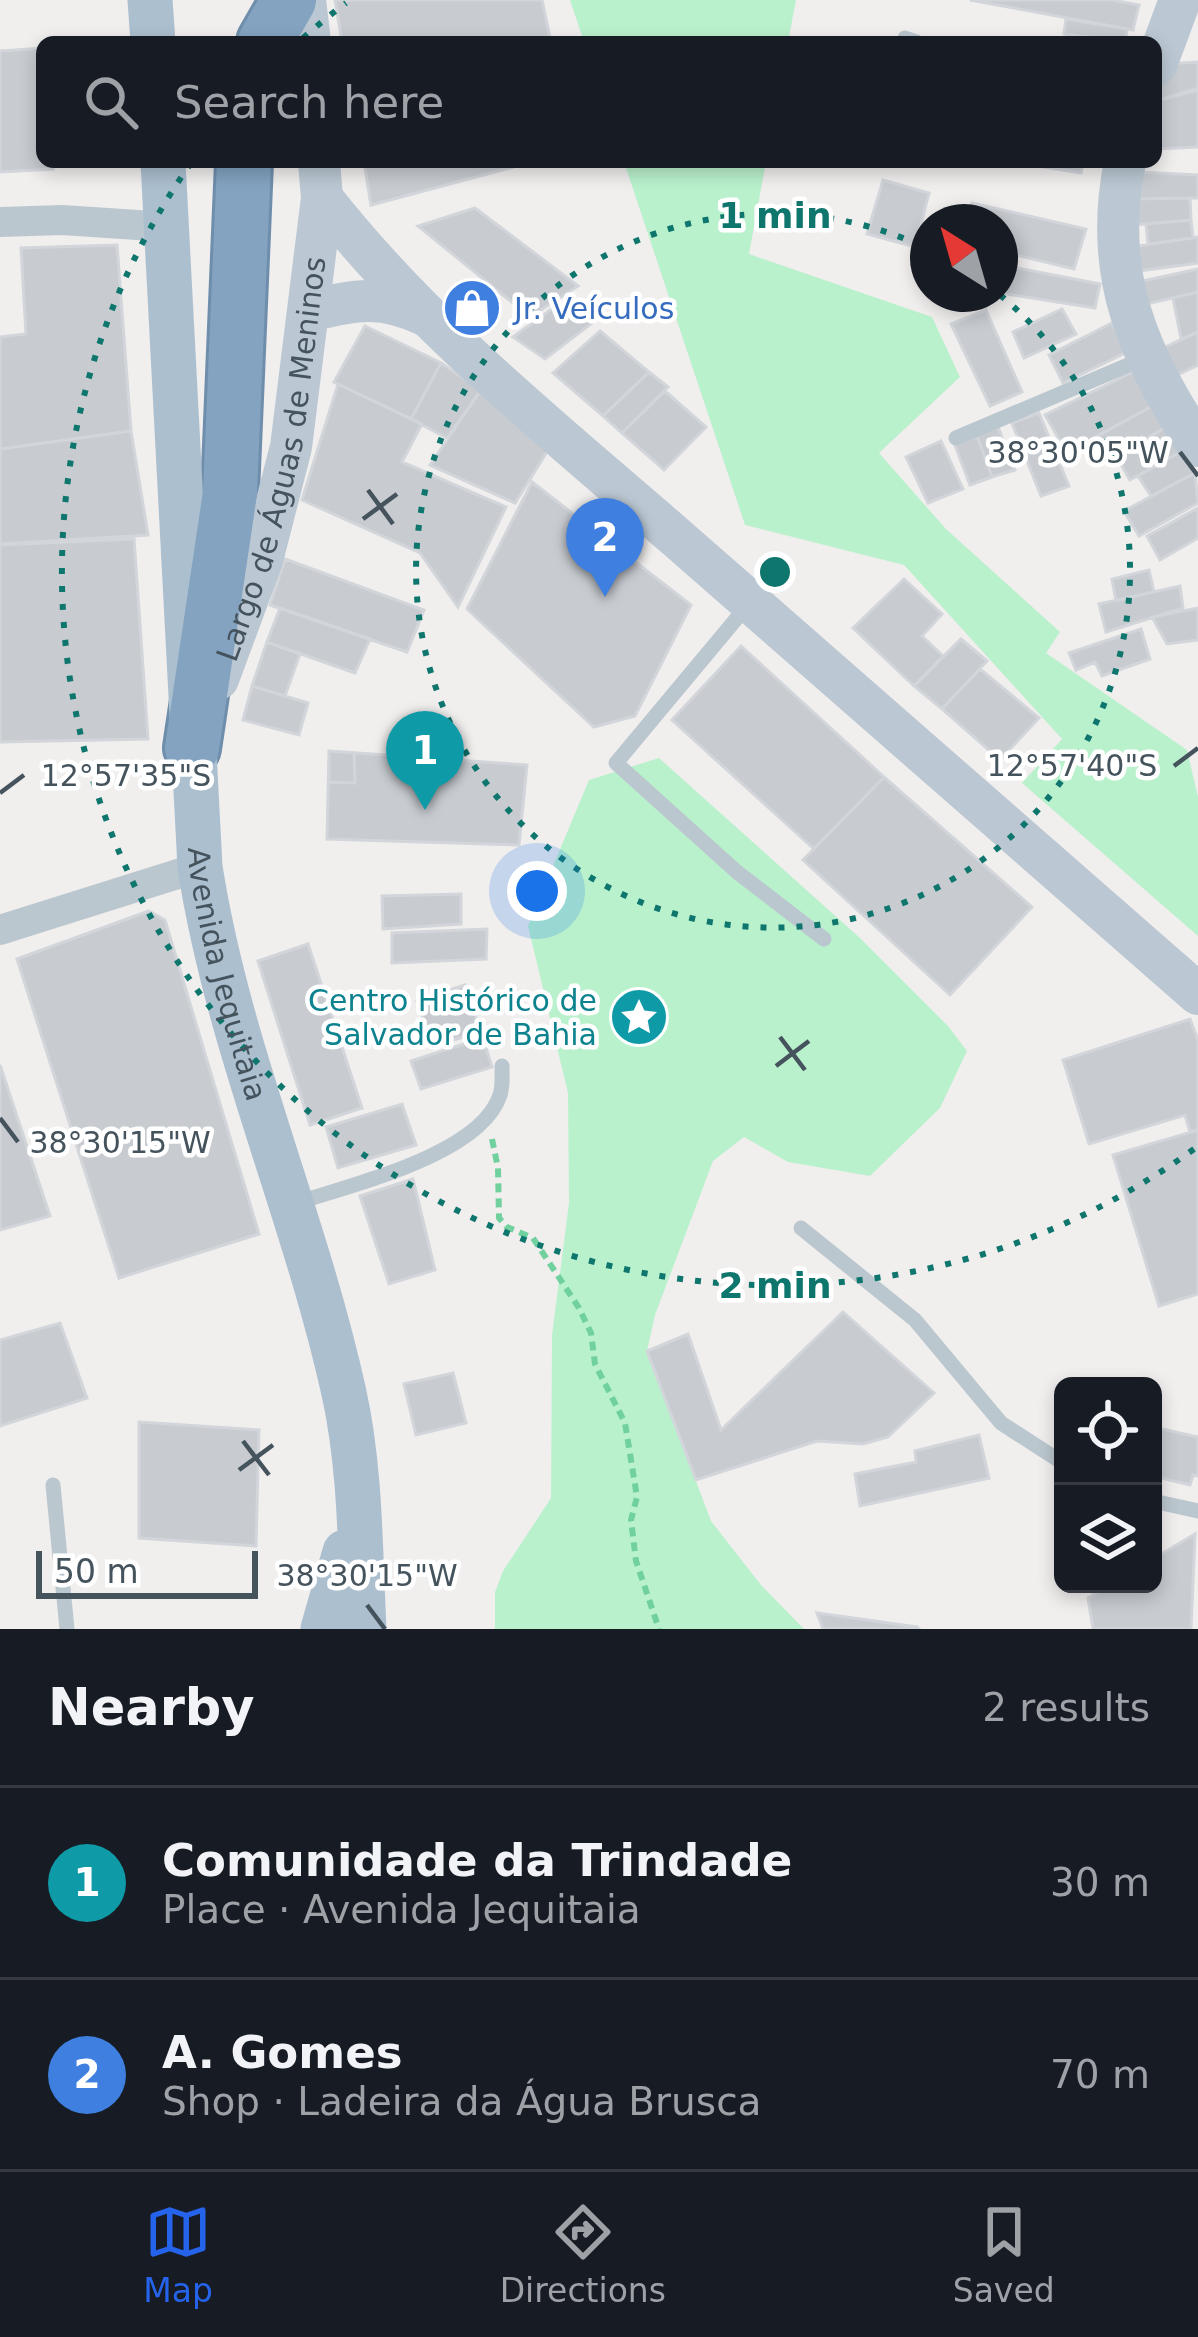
<!DOCTYPE html>
<meta charset="utf-8">
<style>
:root{--surface:#171b24;--page:#20242c;--text:#f1f3f6;--muted:#9ea1a6;--line:#363941;--accent:#2563eb}
body{margin:0;font-family:"DejaVu Sans",sans-serif;background:var(--page);color:var(--text)}
.controls{position:absolute;right:36px;bottom:36px;display:grid;overflow:hidden;border-radius:18px;box-shadow:0 6px 18px #0003}
.controls button{width:108px;height:108px;display:grid;place-items:center;padding:0;border:0;border-bottom:3px solid var(--line);background:var(--surface);color:var(--text);font:60px sans-serif}
.compass{position:absolute;left:910px;top:204px;width:108px;height:108px;border-radius:50%;background:var(--surface);box-shadow:0 6px 18px #0003;rotate:323deg}
.scale{position:absolute;left:36px;bottom:30px;width:222px;box-sizing:border-box;padding-left:12px;border:6px solid #45535d;border-top:0;font-size:33px;line-height:42px;white-space:nowrap;color:#45535d;-webkit-text-stroke:9px #fff;paint-order:stroke}
.you{position:absolute;left:537px;top:891px;width:42px;height:42px;margin:-30px;border:9px solid #fff;border-radius:50%;background:#1a73e8;box-shadow:0 0 0 18px #1a73e833}
.badge{display:grid;place-items:center;width:78px;height:78px;border-radius:50%;background:var(--accent);color:#fff;font-size:39px;font-weight:700}
.pin{position:absolute;translate:-50% -99px;filter:drop-shadow(0 3px 6px #0008)}
.pin::after{content:'';position:absolute;top:63px;width:42px;height:36px;background:inherit;clip-path:polygon(0 0,100% 0,50% 100%)}
.list{margin:0;padding:0;list-style:none}
h2{display:flex;justify-content:space-between;align-items:center;height:156px;margin:0;padding:0 48px;font-size:51px}
h2 small{font-size:39px;font-weight:400;color:var(--muted)}
.list li{display:grid;grid-template-columns:78px 1fr auto;gap:36px;align-items:center;box-sizing:border-box;height:192px;padding:0 48px;border-top:3px solid var(--line)}
.list b{display:block;font-size:45px;white-space:nowrap}
.list p{margin:0;font-size:39px;white-space:nowrap;color:var(--muted)}
.list em{font-size:39px;font-style:normal;color:var(--muted)}
.icon{flex:none;width:66px;height:66px;fill:none;stroke:currentColor;stroke-width:2;stroke-linecap:round;stroke-linejoin:round}
.map{position:relative;flex:none;width:1198px;height:1629px;overflow:hidden}
.search{position:absolute;background:var(--surface);box-shadow:0 6px 18px #0003;left:36px;right:36px;top:36px;height:132px;display:flex;align-items:center;gap:30px;box-sizing:border-box;padding:0 42px;border-radius:18px;color:var(--muted);font-size:45px}
.sheet{height:540px;background:var(--surface)}
nav{display:flex;justify-content:space-around;align-items:center;box-sizing:border-box;height:168px;border-top:3px solid var(--line);background:var(--surface);font-size:33px;color:var(--muted)}
nav a{display:grid;justify-items:center;gap:6px}
nav .on{color:var(--accent)}
.map>svg:first-child{display:block}
.green{fill:#baf1cd}
.building{fill:#c8ccd1;stroke:#d2d5da;stroke-width:3}
.lines{fill:none;stroke-linecap:round;stroke-linejoin:round}
.highway-casing{stroke:#6f8eac;stroke-width:60}
.path{stroke:#70d19e;stroke-width:6;stroke-dasharray:9 6;stroke-linecap:butt}
.lane{stroke:#bbc7ce;stroke-width:15}
.street{stroke:#bbc7ce;stroke-width:30}
.secondary{stroke:#bbc8d3;stroke-width:42}
.primary{stroke:#acbfcf;stroke-width:45}
.highway{stroke:#83a3c0;stroke-width:54}
.ticks{fill:none;stroke:#45535d;stroke-width:4.5}
.ring{fill:none;stroke:#0f766e;stroke-width:6;stroke-dasharray:6 12}
.labels{text-anchor:middle;dominant-baseline:central;stroke-width:9;stroke-linejoin:round;paint-order:stroke}
.shop-label{font-size:30px;fill:#366cbe;stroke:#fff;text-anchor:start}
.street-label{font-size:30px;fill:#45535d;stroke:#fff}
.culture-label{font-size:30px;fill:#0d838f;stroke:#fff;text-anchor:end}
.ticks-label{font-size:30px;text-anchor:middle;fill:#45535d;stroke:#fff;stroke-width:9;stroke-linejoin:round;paint-order:stroke}
.centre{fill:#0f766e;stroke:#fff;stroke-width:6}
.ring-label{font-size:36px;text-anchor:middle;font-weight:bold;fill:#0f766e;stroke:#fff;stroke-width:9;stroke-linejoin:round;paint-order:stroke}
</style>
<div class="map">
<svg width="1198" height="1629" viewBox="0 0 1198 1629">
<rect width="100%" height="100%" fill="#f1eeee"/>
<path class="green" d="M 570,0 L 796,0 L 788,42 L 584,42 Z
M 624,162 L 766,162 L 749,254 L 932,317 L 960,377 L 879,453 L 946,529 L 1060,632 L 1046,653 L 1187,750 L 1198,797 L 1198,936 L 1022,783 L 1062,739 L 904,565 L 745,525 Z
M 659,758 L 860,938 L 948,1026 L 967,1051 L 940,1108 L 870,1176 L 788,1162 L 744,1137 L 713,1161 L 655,1315 L 647,1351 L 711,1521 L 761,1585 L 804,1629 L 495,1629 L 495,1592 L 503,1571 L 551,1498 L 552,1335 L 569,1203 L 568,1093 L 528,926 L 589,780 Z"/>
<path class="building" d="M 335,0 L 542,0 L 551,42 L 342,42 Z
M 970,0 L 1112,0 L 1139,5 L 1133,30 Z
M 1066,19 L 1127,29 L 1126,42 L 1064,34 Z
M 42,48 L 42,162 L 53,162 L 53,169 L 0,172 L 0,51 Z
M 1198,62 L 1198,88 L 1156,101 L 1167,64 Z
M 1198,90 L 1198,147 L 1156,149 L 1156,101 Z
M 364,162 L 532,162 L 371,205 Z
M 1013,162 L 1083,162 L 1081,173 Z
M 1139,172 L 1198,175 L 1198,198 L 1132,199 Z
M 883,180 L 929,193 L 915,247 L 867,234 Z
M 1190,198 L 1191,220 L 1132,225 L 1132,199 Z
M 972,203 L 1086,229 L 1074,269 L 1000,251 L 1000,222 L 966,222 Z
M 475,208 L 578,286 L 530,317 L 418,226 Z
M 1191,220 L 1193,238 L 1148,244 L 1146,224 Z
M 1198,237 L 1198,263 L 1139,271 L 1138,246 Z
M 117,245 L 131,431 L 0,449 L 0,337 L 26,334 L 21,248 Z
M 1002,265 L 1100,284 L 1095,308 L 1000,293 Z
M 1198,269 L 1198,292 L 1147,304 L 1143,281 Z
M 1198,292 L 1198,332 L 1181,339 L 1173,298 Z
M 560,303 L 596,320 L 545,359 L 513,337 Z
M 1062,309 L 1076,334 L 1024,358 L 1013,332 Z
M 986,310 L 1022,392 L 990,406 L 951,324 Z
M 1112,323 L 1127,352 L 1063,383 L 1049,355 Z
M 365,326 L 441,363 L 411,419 L 334,382 Z
M 600,331 L 649,372 L 603,416 L 553,373 Z
M 1198,332 L 1198,365 L 1175,376 L 1161,349 Z
M 441,363 L 481,390 L 447,438 L 411,419 Z
M 1137,370 L 1156,404 L 1067,453 L 1045,415 Z
M 649,372 L 668,387 L 622,433 L 603,416 Z
M 338,384 L 422,424 L 402,462 L 506,507 L 458,607 L 420,553 L 302,500 Z
M 481,390 L 550,447 L 515,503 L 430,465 Z
M 665,391 L 706,427 L 664,470 L 622,433 Z
M 1156,404 L 1168,426 L 1108,461 L 1095,437 Z
M 1039,413 L 1069,486 L 1041,496 L 1012,423 Z
M 1168,426 L 1182,451 L 1130,480 L 1116,456 Z
M 998,427 L 1015,470 L 992,477 L 977,436 Z
M 131,431 L 148,535 L 0,544 L 0,449 Z
M 977,436 L 992,477 L 970,485 L 955,445 Z
M 941,441 L 963,489 L 928,503 L 906,457 Z
M 1182,451 L 1195,473 L 1151,496 L 1138,476 Z
M 1195,473 L 1198,503 L 1139,536 L 1124,511 Z
M 532,482 L 691,605 L 635,716 L 594,727 L 467,609 Z
M 1198,508 L 1198,538 L 1160,560 L 1147,536 Z
M 134,539 L 148,739 L 0,742 L 0,545 Z
M 285,559 L 424,610 L 407,652 L 270,605 Z
M 1149,570 L 1154,592 L 1116,601 L 1112,579 Z
M 904,579 L 942,614 L 922,636 L 943,656 L 914,686 L 853,628 Z
M 1180,586 L 1183,608 L 1106,632 L 1099,604 Z
M 280,608 L 370,639 L 355,673 L 267,642 Z
M 1198,608 L 1198,640 L 1167,644 L 1152,617 Z
M 1141,629 L 1150,659 L 1102,676 L 1095,662 L 1076,670 L 1069,653 Z
M 961,639 L 987,661 L 942,709 L 914,686 Z
M 267,642 L 300,654 L 285,696 L 252,686 Z
M 741,646 L 884,777 L 814,849 L 672,720 Z
M 980,669 L 1039,718 L 1000,760 L 942,709 Z
M 252,686 L 308,703 L 299,735 L 243,720 Z
M 329,751 L 527,765 L 519,845 L 327,839 Z
M 329,751 L 354,753 L 355,783 L 329,782 Z
M 884,777 L 1032,907 L 950,995 L 803,860 Z
M 461,894 L 461,924 L 383,929 L 382,896 Z
M 149,911 L 165,920 L 259,1234 L 119,1278 L 17,959 Z
M 487,929 L 486,959 L 392,963 L 392,933 Z
M 308,944 L 362,1108 L 310,1125 L 258,961 Z
M 465,985 L 481,1032 L 433,1046 L 417,1001 Z
M 1190,1019 L 1198,1040 L 1198,1130 L 1190,1132 L 1185,1115 L 1089,1144 L 1063,1060 Z
M 483,1038 L 492,1067 L 421,1089 L 411,1061 Z
M 0,1065 L 50,1216 L 0,1230 Z
M 402,1104 L 416,1145 L 338,1168 L 326,1127 Z
M 1198,1130 L 1198,1294 L 1159,1306 L 1113,1155 Z
M 413,1179 L 435,1270 L 389,1284 L 360,1196 Z
M 843,1312 L 934,1393 L 888,1437 L 863,1444 L 817,1441 L 696,1480 L 647,1351 L 688,1334 L 721,1430 Z
M 60,1323 L 87,1398 L 0,1426 L 0,1340 Z
M 453,1373 L 466,1423 L 416,1435 L 404,1384 Z
M 139,1422 L 259,1430 L 256,1546 L 139,1538 Z
M 1153,1427 L 1198,1437 L 1198,1476 L 1193,1475 L 1190,1485 L 1153,1476 Z
M 979,1435 L 989,1478 L 860,1506 L 855,1474 L 916,1462 L 915,1451 Z
M 1195,1534 L 1191,1629 L 1093,1629 L 1088,1598 L 1111,1584 L 1153,1584 L 1153,1559 Z
M 817,1613 L 917,1627 L 919,1629 L 823,1629 Z"/>
<g class="lines">
<g class="highway-casing">
<path id="highway" d="M 265,42 L 289,0
M 192,748 L 230,493 L 244,162"/>
</g>
<path class="path" d="M 492,1139 L 498,1168 L 499,1218 L 507,1227 L 533,1238 L 579,1308 L 591,1333 L 595,1364 L 625,1423 L 637,1497 L 631,1520 L 636,1561 L 659,1629"/>
<path class="lane" d="M 905,38 L 917,42
M 956,438 L 1145,358
M 747,606 L 616,763 L 737,872 L 824,939
M 294,1204 C 349,1185 481,1155 500,1095 C 503,1086 502,1076 502,1066
M 801,1228 L 915,1320 L 1001,1423 L 1063,1463
M 53,1485 L 67,1629
M 1153,1501 L 1198,1511"/>
<path class="street" d="M 0,222 L 62,220 L 168,227
M 0,930 L 200,867"/>
<g class="secondary">
<path d="M 305,0 L 310,42"/>
<path d="M 1156,65 L 1180,0"/>
<path d="M 1125,162 C 1102,274 1138,354 1198,446"/>
<path d="M 322,198 C 422,326 554,431 677,538 C 851,690 1024,842 1198,994"/>
<path d="M 310,311 C 358,299 382,295 427,316"/>
<path id="s1" d="M 218,679 L 262,560 L 291,447 L 322,198 L 319,162"/>
</g>
<g class="primary">
<path d="M 150,0 L 153,42"/>
<path id="s2" d="M 163,162 L 200,867 C 228,1047 305,1216 344,1393 C 361,1470 360,1551 364,1629"/>
<path d="M 323,1629 L 345,1552"/>
</g>
<use href="#highway" class="highway"/>
</g>
<path class="ticks" d="M 1180,452 L 1198,476M 368,490 L 393,524M 363,519 L 397,494M 1174,766 L 1198,748M 0,793 L 24,775M 780,1037 L 805,1070M 776,1066 L 809,1041M 0,1118 L 18,1142M 243,1441 L 269,1475M 239,1470 L 273,1445M 367,1605 L 385,1629"/>
<g class="ring">
<path d="M1000 295A357 357 0 1 1 926 248"/>
<path d="M1194 1149A713 713 0 0 1 191 163M303 38A713 713 0 0 1 346 3"/>
</g>
<defs>
<g id="shop-disc" transform="scale(3)"><circle r="9.5" fill="#3f7fe0" stroke="#fff"/><path d="M-5-2.5h2.3a2.7 3.5 0 0 1 5.4 0H5L5.5 6h-11ZM-1.5-2.5h3a1.5 2.3 0 0 0-3 0Z" fill="#fff"/></g>
<g id="sight-disc" transform="scale(3)"><circle r="9.5" fill="#0f9aa8" stroke="#fff"/><path d="M0-6L1.8-2.2L6-1.7L2.9 1.2L3.7 5.4L0 3.3L-3.7 5.4L-2.9 1.2L-6-1.7L-1.8-2.2Z" fill="#fff"/></g>
</defs>
<g fill-rule="evenodd">
<use href="#shop-disc" x="472" y="308"/>
<use href="#sight-disc" x="639" y="1017"/>
</g>
<g class="labels">
<g class="shop-label">
<text x="514" y="308">Jr. Veículos</text>
</g>
<g class="street-label">
<text stroke="none"><textPath href="#s1" startOffset="228">Largo de Águas de Meninos</textPath></text>
<text stroke="none"><textPath href="#s2" startOffset="816">Avenida Jequitaia</textPath></text>
</g>
<g class="culture-label">
<text x="597" y="1000">Centro Histórico de<tspan x="597" dy="34">Salvador de Bahia</tspan></text>
</g>
</g>
<g class="ticks-label">
<text x="1078" y="463">38°30'05"W</text>
<text x="1072" y="776">12°57'40"S</text>
<text x="126" y="786">12°57'35"S</text>
<text x="120" y="1153">38°30'15"W</text>
<text x="367" y="1586">38°30'15"W</text>
</g>
<circle cx="775" cy="572" r="18" class="centre"/>
<g class="ring-label">
<text x="775" y="228">1 min</text>
<text x="775" y="1298">2 min</text>
</g>
</svg>
<div class="controls">
<button><svg class="icon" aria-label="locate" viewBox="0 0 24 24"><circle cx="12" cy="12" r="6"/><path d="M12 2v4M12 18v4M2 12h4M18 12h4"/></svg></button>
<button><svg class="icon" aria-label="layers" viewBox="0 0 24 24"><path d="M12 4l9 5-9 5-9-5zM3 14l9 5 9-5"/></svg></button>
</div>
<svg class="compass" viewBox="-18 -18 36 36"><path d="M0-13l5 13h-10z" fill="#e53935"/><path d="M0 13l5-13h-10z" fill="#9ea1a6"/></svg>
<div class="scale">50 m</div>
<div class="you"></div>
<div class="pin badge" style="left:425px;top:810px;background:#0f9aa8">1</div>
<div class="pin badge" style="left:605px;top:597px;background:#3f7fe0">2</div>
<div class="search"><svg class="icon" aria-label="search" viewBox="0 0 24 24"><circle cx="10" cy="10" r="6"/><path d="M15 15l6 6"/></svg>Search here</div>
</div>
<section class="sheet">
<h2>Nearby<small>2 results</small></h2>
<ul class="list">
<li><span class="badge" style="background:#0f9aa8">1</span><div><b>Comunidade da Trindade</b><p>Place · Avenida Jequitaia</p></div><em>30 m</em></li>
<li><span class="badge" style="background:#3f7fe0">2</span><div><b>A. Gomes</b><p>Shop · Ladeira da Água Brusca</p></div><em>70 m</em></li>
</ul>
</section>
<nav>
<a class="on"><svg class="icon" aria-label="map" viewBox="0 0 24 24"><path d="M3 6l6-2 6 2 6-2v14l-6 2-6-2-6 2zM9 4v14M15 6v14"/></svg>Map</a>
<a><svg class="icon" aria-label="directions" viewBox="0 0 24 24"><path d="M12 3l9 9-9 9-9-9zM9 14v-3h6M13 9l2 2-2 2"/></svg>Directions</a>
<a><svg class="icon" aria-label="saved" viewBox="0 0 24 24"><path d="M7 4h10v16l-5-4-5 4z"/></svg>Saved</a>
</nav>
